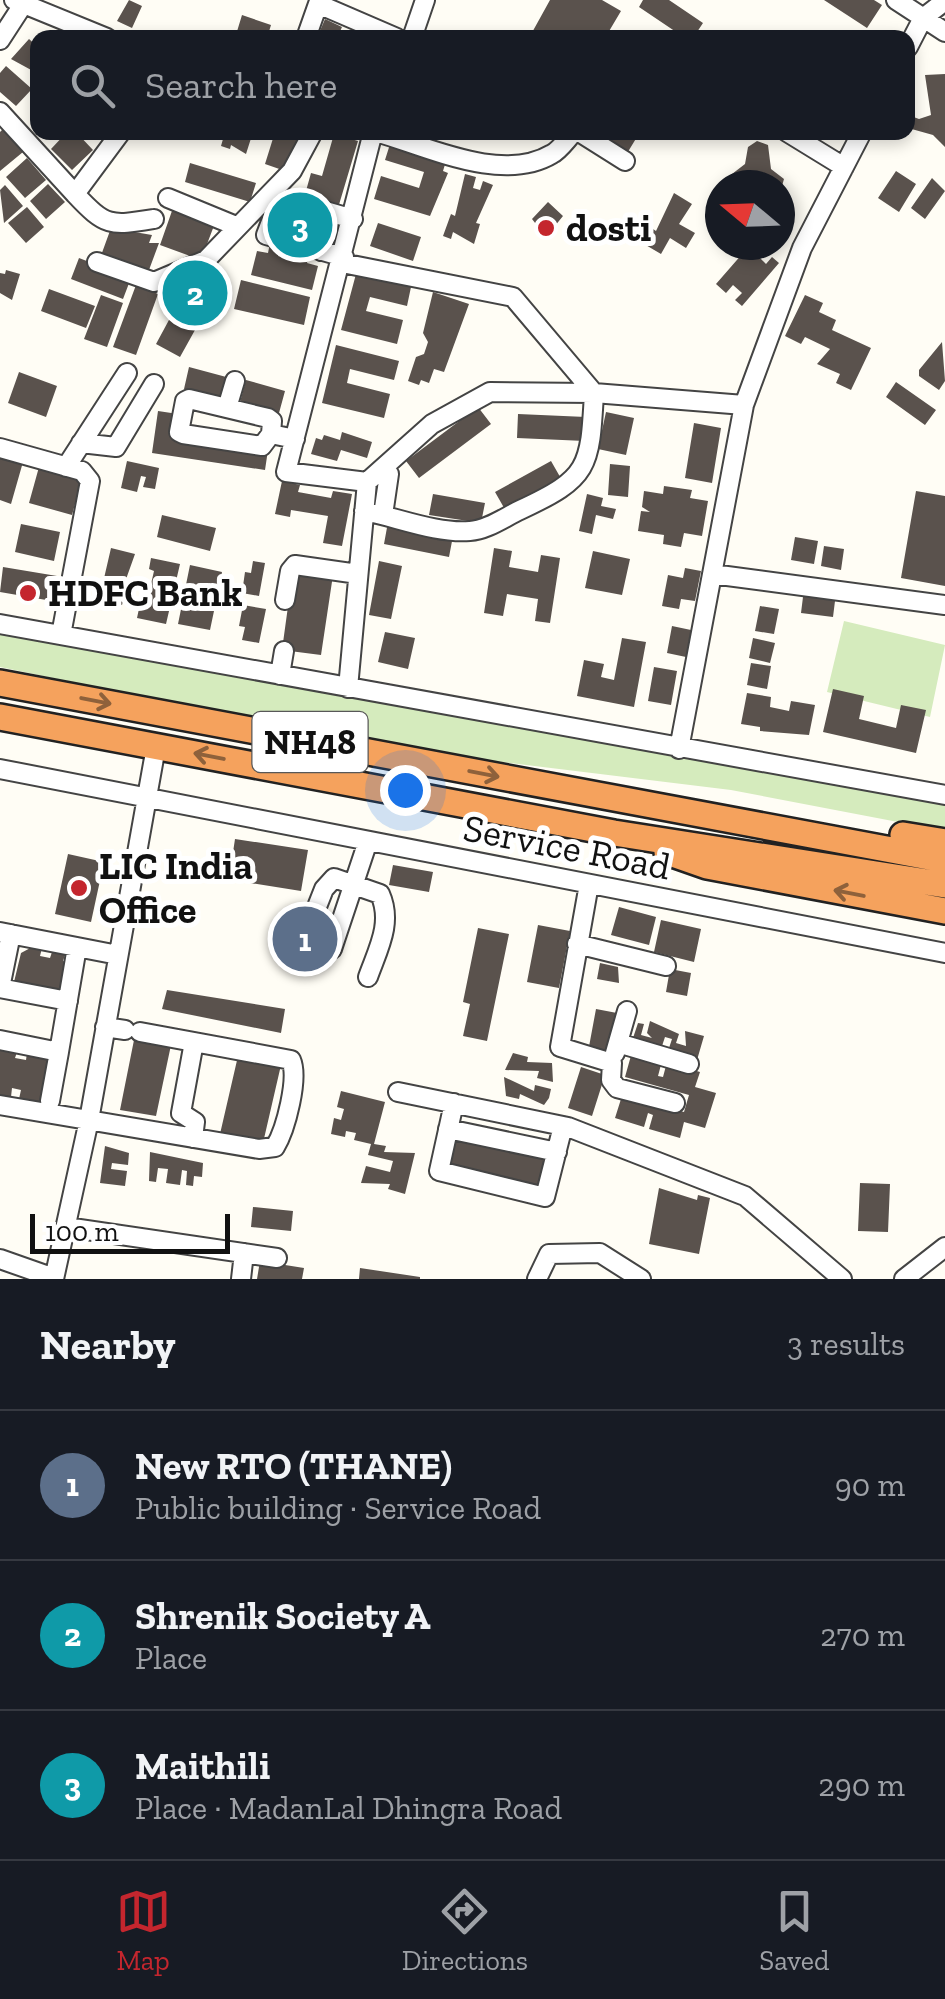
<!DOCTYPE html>
<meta charset="utf-8">
<style>
:root{--surface:#171b24;--page:#242831;--text:#f1f3f6;--muted:#9ea1a6;--line:#363941;--accent:#c4262e}
body{margin:0;font-family:"Zilla Slab",serif;background:var(--page);color:var(--text)}
.compass{position:absolute;left:705px;top:170px;width:90px;height:90px;border-radius:50%;background:var(--surface);box-shadow:0 5px 15px #0003;rotate:289deg}
.scale{position:absolute;left:30px;bottom:25px;width:200px;box-sizing:border-box;padding-left:10px;border:5px solid #111;border-top:0;font-size:28px;line-height:35px;white-space:nowrap;color:#111;-webkit-text-stroke:8px #fff;paint-order:stroke}
.you{position:absolute;left:405px;top:790px;width:35px;height:35px;margin:-25px;border:8px solid #fff;border-radius:50%;background:#1a73e8;box-shadow:0 0 0 15px #1a73e833}
.badge{display:grid;place-items:center;width:65px;height:65px;border-radius:50%;background:var(--accent);color:#fff;font-size:32px;font-weight:700}
.pin{position:absolute;translate:-50% -50%;border:5px solid #fff;box-shadow:0 2px 10px #0006}
.list{margin:0;padding:0;list-style:none}
h2{display:flex;justify-content:space-between;align-items:center;height:130px;margin:0;padding:0 40px;font-size:42px}
h2 small{font-size:32px;font-weight:400;color:var(--muted)}
.list li{display:grid;grid-template-columns:65px 1fr auto;gap:30px;align-items:center;box-sizing:border-box;height:150px;padding:0 40px;border-top:2px solid var(--line)}
.list b{display:block;font-size:38px;white-space:nowrap}
.list p{margin:0;font-size:32px;white-space:nowrap;color:var(--muted)}
.list em{font-size:32px;font-style:normal;color:var(--muted)}
.icon{flex:none;width:55px;height:55px;fill:none;stroke:currentColor;stroke-width:2;stroke-linecap:round;stroke-linejoin:round}
.map{position:relative;flex:none;width:945px;height:1279px;overflow:hidden}
.search{position:absolute;background:var(--surface);box-shadow:0 5px 15px #0003;left:30px;right:30px;top:30px;height:110px;display:flex;align-items:center;gap:25px;box-sizing:border-box;padding:0 35px;border-radius:20px;color:var(--muted);font-size:38px}
.sheet{height:580px;background:var(--surface)}
nav{display:flex;justify-content:space-around;align-items:center;box-sizing:border-box;height:140px;border-top:2px solid var(--line);background:var(--surface);font-size:28px;color:var(--muted)}
nav a{display:grid;justify-items:center;gap:5px}
nav .on{color:var(--accent)}
.map>svg:first-child{display:block}
.green{fill:#d5ebbd}
.building{fill:#5a524d}
.lines{fill:none;stroke-linecap:round;stroke-linejoin:round}
.minor-casing{stroke:#444;stroke-width:22}
.highway-casing{stroke:#222;stroke-width:30}
.minor{stroke:#fff;stroke-width:18}
.highway{stroke:#f5a25d;stroke-width:25}
.oneway{stroke:#8e613b}
.poi-dot{fill:#c4262e;stroke:#fff;stroke-width:4}
.labels{text-anchor:middle;dominant-baseline:central;stroke-width:10;stroke-linejoin:round;paint-order:stroke}
.shield{fill:#fff;stroke:#585858;stroke-width:2.5}
.shield-label{font-size:35px;font-weight:bold;fill:#111}
.poi-label{font-size:38px;font-weight:bold;fill:#111;stroke:#fff;text-anchor:start}
.street-label{font-size:38px;fill:#111;stroke:#fff}
</style>
<div class="map">
<svg width="945" height="1279" viewBox="0 0 945 1279">
<rect width="100%" height="100%" fill="#fffdf5"/>
<path class="green" d="M 844,621 L 945,645 L 930,717 L 827,692 Z
M 0,626 L 945,802 L 945,831 L 731,790 L 395,749 L 0,667 Z"/>
<path class="building" d="M 129,0 L 142,6 L 132,28 L 117,21 Z
M 550,0 L 602,0 L 621,11 L 605,38 L 529,38 Z
M 643,0 L 669,0 L 703,23 L 693,38 L 685,38 L 639,7 Z
M 824,0 L 874,0 L 882,5 L 867,28 Z
M 242,15 L 271,25 L 267,38 L 235,38 Z
M 325,19 L 342,27 L 337,38 L 317,38 Z
M 29,39 L 38,47 L 38,66 L 33,71 L 11,59 Z
M 6,66 L 32,89 L 16,106 L 0,92 L 0,73 Z
M 945,74 L 945,147 L 933,135 L 908,128 L 908,115 L 919,119 L 931,115 L 925,75 Z
M 4,128 L 23,152 L 0,171 L 0,132 Z
M 67,132 L 76,132 L 93,150 L 72,170 L 51,149 Z
M 225,132 L 253,132 L 246,154 L 231,145 L 230,149 L 221,146 Z
M 275,132 L 302,132 L 288,172 L 265,164 Z
M 590,132 L 640,132 L 626,155 Z
M 334,134 L 358,141 L 338,208 L 304,198 L 311,173 L 322,176 Z
M 391,141 L 447,158 L 443,171 L 448,173 L 430,216 L 374,199 L 381,176 L 419,188 L 424,172 L 385,160 Z
M 757,141 L 768,145 L 771,169 L 784,179 L 780,193 L 780,185 L 729,185 L 732,174 L 745,164 L 748,147 Z
M 27,158 L 46,180 L 25,198 L 6,177 Z
M 190,163 L 256,183 L 250,202 L 185,182 Z
M 896,171 L 916,184 L 899,212 L 878,198 Z
M 465,174 L 476,177 L 473,188 L 480,190 L 483,181 L 493,185 L 476,223 L 480,224 L 474,244 L 453,232 L 451,239 L 443,236 L 451,214 L 455,216 Z
M 932,178 L 945,191 L 925,219 L 911,208 Z
M 48,184 L 65,202 L 46,219 L 30,201 Z
M 5,185 L 23,206 L 4,223 L 0,190 Z
M 674,193 L 692,204 L 679,224 L 695,233 L 686,248 L 670,238 L 661,254 L 644,244 L 653,229 L 656,231 Z
M 282,202 L 329,216 L 319,248 L 272,235 Z
M 548,202 L 563,216 L 546,237 L 532,219 Z
M 27,207 L 44,227 L 26,243 L 8,223 Z
M 173,208 L 215,223 L 201,260 L 160,245 Z
M 378,223 L 421,237 L 413,261 L 370,246 Z
M 111,228 L 152,235 L 149,243 L 159,243 L 146,278 L 99,261 Z
M 270,243 L 280,245 L 278,256 L 297,261 L 300,252 L 309,255 L 307,263 L 318,266 L 312,290 L 251,275 L 257,251 L 268,253 Z
M 750,245 L 765,250 L 759,257 L 766,264 L 772,257 L 779,263 L 742,306 L 735,300 L 742,293 L 733,285 L 726,293 L 716,284 Z
M 79,258 L 131,278 L 123,299 L 71,279 Z
M 6,270 L 20,274 L 12,300 L 0,293 L 0,273 L 5,274 Z
M 356,274 L 411,287 L 407,306 L 370,297 L 366,311 L 403,320 L 397,344 L 341,330 Z
M 241,280 L 310,297 L 304,325 L 234,309 Z
M 184,282 L 206,283 L 206,319 L 183,303 Z
M 136,285 L 158,294 L 136,355 L 113,347 Z
M 49,289 L 95,306 L 86,328 L 41,311 Z
M 433,292 L 469,304 L 444,372 L 434,369 L 429,383 L 421,380 L 419,385 L 408,381 L 416,357 L 424,354 L 428,342 L 423,333 Z
M 101,295 L 123,303 L 107,347 L 84,339 Z
M 805,295 L 823,303 L 819,312 L 836,320 L 832,330 L 871,348 L 851,390 L 836,383 L 840,374 L 817,364 L 830,349 L 805,337 L 801,344 L 785,336 Z
M 176,307 L 200,321 L 180,357 L 156,344 Z
M 942,342 L 945,381 L 939,390 L 919,376 L 919,370 Z
M 336,345 L 399,361 L 394,380 L 350,369 L 347,383 L 390,394 L 384,418 L 322,403 Z
M 189,367 L 230,378 L 224,399 L 184,389 Z
M 19,372 L 57,386 L 46,417 L 8,403 Z
M 246,380 L 285,391 L 279,413 L 240,402 Z
M 896,382 L 936,410 L 925,425 L 886,397 Z
M 478,407 L 491,424 L 419,478 L 406,461 Z
M 158,411 L 178,414 L 175,436 L 268,450 L 265,470 L 152,453 Z
M 606,412 L 634,418 L 626,455 L 598,449 Z
M 518,414 L 586,417 L 585,441 L 517,438 Z
M 694,423 L 721,428 L 712,483 L 685,478 Z
M 342,432 L 372,442 L 367,458 L 341,450 L 337,461 L 311,454 L 316,438 L 322,440 L 324,435 L 340,440 Z
M 9,458 L 23,462 L 11,504 L 0,500 L 0,459 Z
M 127,461 L 159,468 L 155,489 L 143,487 L 146,477 L 141,476 L 137,492 L 121,488 Z
M 551,461 L 563,482 L 507,513 L 495,492 Z
M 610,464 L 630,466 L 628,497 L 608,495 Z
M 39,467 L 82,479 L 72,515 L 29,503 Z
M 282,481 L 300,485 L 298,492 L 331,498 L 333,491 L 352,494 L 342,546 L 323,543 L 328,516 L 291,510 L 290,517 L 275,514 Z
M 664,486 L 692,490 L 690,498 L 708,501 L 702,536 L 684,533 L 681,547 L 663,544 L 664,535 L 638,531 L 641,511 L 650,512 L 642,507 L 644,491 L 663,494 Z
M 916,491 L 945,496 L 945,586 L 901,578 Z
M 433,494 L 485,503 L 481,523 L 429,515 Z
M 587,494 L 603,498 L 601,506 L 616,509 L 613,519 L 596,515 L 592,534 L 579,531 Z
M 162,515 L 216,528 L 210,551 L 157,537 Z
M 388,522 L 453,536 L 449,557 L 384,544 Z
M 21,524 L 60,532 L 54,561 L 15,552 Z
M 795,537 L 818,541 L 814,564 L 791,560 Z
M 824,546 L 844,549 L 841,570 L 821,566 Z
M 111,548 L 135,554 L 120,596 L 124,597 L 122,605 L 99,600 Z
M 494,548 L 512,551 L 509,567 L 538,572 L 541,555 L 560,558 L 550,623 L 535,621 L 538,599 L 507,594 L 503,616 L 484,613 Z
M 593,551 L 630,559 L 622,595 L 585,588 Z
M 151,558 L 180,564 L 166,624 L 137,618 L 140,604 L 146,606 L 154,571 L 149,569 Z
M 253,561 L 265,563 L 259,596 L 242,593 L 245,572 L 251,573 Z
M 379,561 L 402,566 L 391,619 L 369,615 Z
M 190,565 L 222,572 L 218,593 L 208,590 L 204,609 L 214,611 L 210,630 L 178,624 Z
M 3,567 L 57,576 L 52,601 L 0,592 Z
M 685,568 L 701,571 L 695,601 L 681,599 L 679,609 L 662,606 L 668,575 L 683,578 Z
M 293,570 L 333,575 L 321,655 L 282,650 Z
M 804,589 L 836,593 L 833,617 L 801,613 Z
M 243,605 L 266,609 L 259,643 L 242,640 L 245,627 L 239,626 Z
M 760,606 L 779,609 L 774,634 L 755,631 Z
M 672,626 L 691,630 L 686,657 L 667,653 Z
M 385,632 L 415,638 L 408,669 L 378,662 Z
M 622,638 L 646,642 L 634,707 L 577,696 L 584,660 L 604,664 L 601,677 L 614,680 Z
M 753,638 L 775,643 L 770,663 L 749,658 Z
M 751,663 L 771,666 L 767,689 L 747,685 Z
M 654,667 L 677,671 L 671,705 L 648,701 Z
M 833,689 L 864,696 L 859,719 L 896,728 L 901,705 L 926,710 L 916,753 L 823,732 Z
M 747,693 L 771,697 L 770,707 L 789,711 L 791,701 L 815,705 L 809,735 L 760,731 L 760,727 L 741,724 Z
M 235,839 L 308,850 L 301,891 L 244,882 L 247,861 L 232,859 Z
M 68,854 L 104,862 L 91,922 L 55,914 Z
M 393,865 L 433,872 L 429,892 L 389,885 Z
M 619,907 L 656,917 L 649,945 L 611,935 Z
M 661,920 L 701,929 L 694,962 L 654,952 Z
M 538,925 L 570,931 L 559,988 L 527,982 Z
M 478,928 L 509,934 L 487,1041 L 463,1036 L 470,1004 L 463,1002 Z
M 34,946 L 42,948 L 40,956 L 50,958 L 52,952 L 65,955 L 63,961 L 70,963 L 63,992 L 14,982 L 21,953 Z
M 600,963 L 618,967 L 619,983 L 597,979 Z
M 670,969 L 691,973 L 687,996 L 666,992 Z
M 167,990 L 285,1009 L 281,1033 L 162,1009 Z
M 596,1009 L 617,1013 L 608,1056 L 588,1052 Z
M 650,1021 L 679,1034 L 676,1043 L 686,1046 L 685,1031 L 704,1036 L 697,1060 L 668,1051 L 672,1039 L 665,1037 L 661,1049 L 632,1041 L 638,1023 L 644,1024 L 641,1035 L 652,1038 L 647,1033 Z
M 134,1040 L 171,1045 L 156,1116 L 120,1110 Z
M 0,1049 L 17,1052 L 15,1058 L 26,1060 L 27,1053 L 51,1058 L 42,1103 L 19,1099 L 21,1090 L 12,1088 L 11,1097 L 0,1095 Z
M 632,1052 L 662,1061 L 658,1076 L 663,1077 L 667,1062 L 700,1072 L 695,1087 L 716,1093 L 705,1128 L 684,1122 L 680,1138 L 649,1129 L 653,1115 L 648,1113 L 644,1127 L 615,1118 L 621,1099 L 633,1102 L 634,1098 L 684,1112 L 689,1095 L 625,1077 Z
M 513,1053 L 528,1057 L 527,1062 L 552,1063 L 553,1082 L 537,1078 L 539,1071 L 505,1070 Z
M 238,1056 L 281,1065 L 263,1143 L 220,1134 Z
M 581,1067 L 605,1075 L 592,1116 L 568,1108 Z
M 504,1077 L 534,1091 L 535,1085 L 551,1089 L 549,1098 L 544,1105 L 520,1094 L 519,1099 L 506,1096 Z
M 341,1091 L 385,1102 L 374,1144 L 386,1146 L 384,1152 L 415,1153 L 405,1194 L 388,1189 L 390,1184 L 361,1183 L 366,1166 L 390,1172 L 393,1161 L 368,1155 L 371,1144 L 354,1140 L 356,1133 L 346,1131 L 345,1137 L 331,1134 L 334,1118 L 341,1120 L 344,1109 L 337,1107 Z
M 456,1133 L 555,1156 L 546,1194 L 447,1171 Z
M 105,1146 L 129,1153 L 128,1165 L 112,1163 L 111,1169 L 127,1171 L 125,1186 L 100,1183 Z
M 150,1152 L 203,1163 L 202,1177 L 194,1176 L 193,1186 L 186,1185 L 187,1171 L 182,1170 L 180,1185 L 166,1183 L 168,1169 L 158,1168 L 156,1182 L 149,1181 Z
M 860,1183 L 890,1184 L 888,1232 L 858,1231 Z
M 659,1188 L 697,1200 L 698,1195 L 710,1198 L 699,1254 L 649,1244 Z
M 253,1207 L 293,1211 L 291,1231 L 251,1227 Z
M 260,1261 L 304,1268 L 302,1279 L 257,1279 Z
M 360,1268 L 420,1277 L 420,1279 L 359,1279 Z"/>
<g class="lines">
<g class="minor-casing">
<path id="minor" d="M 14,0 L 107,38
M 896,0 L 945,32
M 306,38 L 318,4 L 397,38
M 412,38 L 425,0
M 0,40 L 26,0
M 908,47 L 923,18 L 945,1
M 0,112 L 75,194 L 121,132
M 376,132 C 426,146 502,184 552,154 C 560,150 567,139 574,132
M 579,132 L 625,161
M 787,132 L 844,167
M 75,194 C 106,227 110,226 154,219
M 168,198 L 236,226
M 321,251 L 331,213
M 344,257 L 266,235 L 280,198 L 353,219
M 97,262 L 154,282 L 206,260 L 292,171 L 313,132
M 342,263 L 513,297 L 594,393 C 590,468 589,478 520,510 C 505,517 487,530 470,531 C 437,534 396,517 364,511
M 227,408 L 235,381
M 271,434 L 272,421 L 268,418 L 189,399 L 185,401 L 179,432 L 183,434 L 262,446 L 271,434 L 295,439
M 81,443 L 116,447 L 154,384
M 0,448 L 82,471 L 90,481 L 61,635
M 66,467 L 127,373
M 367,482 L 286,472 L 373,132
M 367,482 L 432,424 L 490,392 L 594,393 L 744,405
M 383,515 L 389,474
M 712,574 L 945,605
M 285,600 L 290,571 L 295,565 L 358,574
M 0,624 L 945,795
M 280,675 L 284,651
M 348,688 L 367,482
M 679,749 L 744,405 L 802,248 L 862,132
M 0,769 L 945,953
M 368,841 L 332,949 L 310,945 L 305,937 L 324,889 L 334,878 L 380,894 C 393,923 378,949 368,977
M 589,884 L 560,1047 L 612,1063 L 611,1080 L 617,1088 L 675,1103
M 0,932 L 118,955
M 577,944 L 666,966
M 0,988 L 68,1001
M 0,988 L 11,934
M 105,1027 L 125,1030
M 0,1040 L 59,1052 L 50,1101
M 618,1043 L 689,1064
M 59,1052 L 77,947
M 615,1053 L 627,1011
M 398,1092 L 568,1127 L 745,1196 L 842,1279
M 454,1103 L 439,1171 L 545,1197 L 563,1126
M 0,1105 L 259,1149 L 275,1147 C 286,1129 299,1078 291,1060 L 140,1032
M 448,1129 L 557,1152
M 193,1138 L 195,1122 L 181,1113 L 194,1042
M 66,1227 L 277,1258
M 0,1259 L 54,1278
M 54,1279 L 89,1120 L 156,747
M 241,1279 L 244,1253
M 537,1279 L 549,1254 L 600,1253 L 641,1279
M 904,1279 L 945,1247"/>
</g>
<g class="highway-casing">
<path id="highway" d="M 0,683 L 945,860
M 0,717 L 614,833 L 945,885
M 903,835 L 945,842
M 667,852 L 707,866 L 945,911"/>
</g>
<use href="#minor" class="minor"/>
<use href="#highway" class="highway"/>
</g>
<defs><path id="oneway-shaft" d="M-6 0H5M1.5-3L5.5 0L1.5 3" fill="none" stroke-width="1.6" stroke-linecap="round" stroke-linejoin="round" transform="scale(2.5)"/></defs>
<g class="oneway">
<use href="#oneway-shaft" transform="translate(96 701) rotate(11)"/>
<use href="#oneway-shaft" transform="translate(209 756) rotate(-169)"/>
<use href="#oneway-shaft" transform="translate(484 774) rotate(11)"/>
<use href="#oneway-shaft" transform="translate(849 893) rotate(-169)"/>
</g>
<g class="poi-dot">
<circle cx="546" cy="228" r="10"/>
<circle cx="28" cy="593" r="10"/>
<circle cx="79" cy="888" r="10"/>
</g>
<g class="labels">
<rect class="shield" x="252.5" y="712" width="115" height="60" rx="8"/>
<g class="shield-label">
<text x="310" y="742">NH48</text>
</g>
<g class="poi-label">
<text x="566" y="228">dosti</text>
<text x="48" y="593">HDFC Bank</text>
<text x="99" y="866">LIC India<tspan x="99" dy="44">Office</tspan></text>
</g>
<g class="street-label">
<text transform="translate(567 847) rotate(11)">Service Road</text>
</g>
</g>
</svg>
<svg class="compass" viewBox="-18 -18 36 36"><path d="M0-13l5 13h-10z" fill="#e53935"/><path d="M0 13l5-13h-10z" fill="#9ea1a6"/></svg>
<div class="scale">100 m</div>
<div class="you"></div>
<div class="pin badge" style="left:305px;top:939px;background:#5c6f8a">1</div>
<div class="pin badge" style="left:195px;top:293px;background:#0f9aa8">2</div>
<div class="pin badge" style="left:300px;top:225px;background:#0f9aa8">3</div>
<div class="search"><svg class="icon" aria-label="search" viewBox="0 0 24 24"><circle cx="10" cy="10" r="6"/><path d="M15 15l6 6"/></svg>Search here</div>
</div>
<section class="sheet">
<h2>Nearby<small>3 results</small></h2>
<ul class="list">
<li><span class="badge" style="background:#5c6f8a">1</span><div><b>New RTO (THANE)</b><p>Public building · Service Road</p></div><em>90 m</em></li>
<li><span class="badge" style="background:#0f9aa8">2</span><div><b>Shrenik Society A</b><p>Place</p></div><em>270 m</em></li>
<li><span class="badge" style="background:#0f9aa8">3</span><div><b>Maithili</b><p>Place · MadanLal Dhingra Road</p></div><em>290 m</em></li>
</ul>
</section>
<nav>
<a class="on"><svg class="icon" aria-label="map" viewBox="0 0 24 24"><path d="M3 6l6-2 6 2 6-2v14l-6 2-6-2-6 2zM9 4v14M15 6v14"/></svg>Map</a>
<a><svg class="icon" aria-label="directions" viewBox="0 0 24 24"><path d="M12 3l9 9-9 9-9-9zM9 14v-3h6M13 9l2 2-2 2"/></svg>Directions</a>
<a><svg class="icon" aria-label="saved" viewBox="0 0 24 24"><path d="M7 4h10v16l-5-4-5 4z"/></svg>Saved</a>
</nav>
